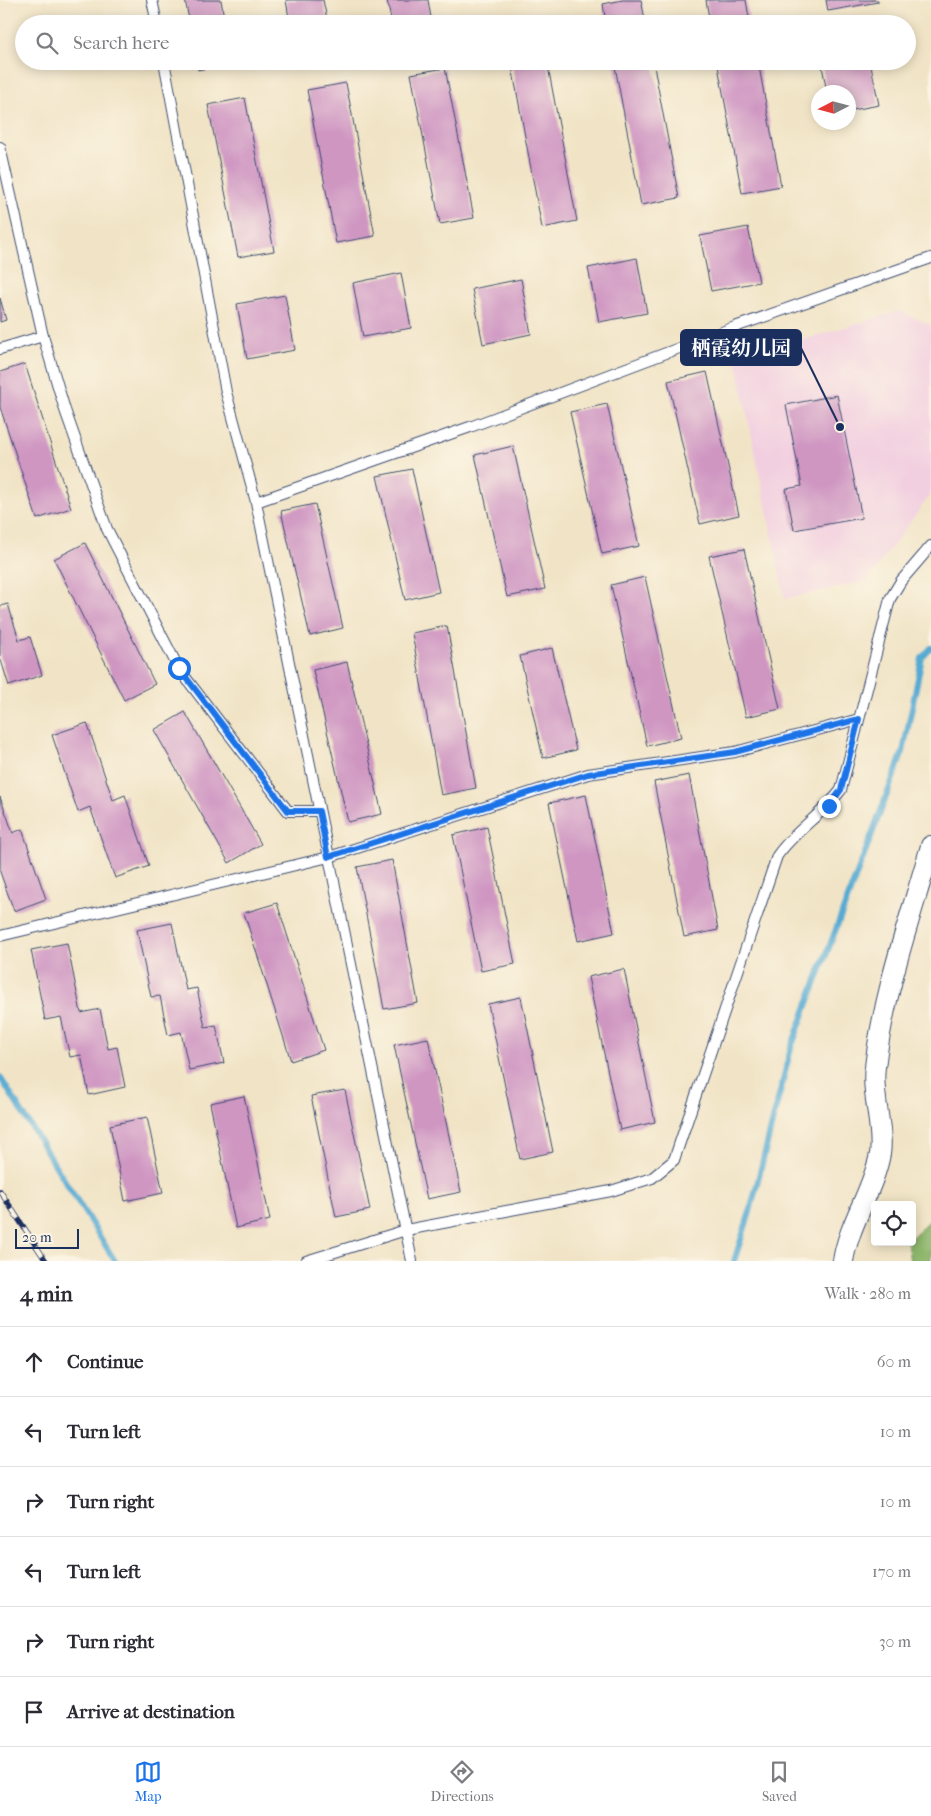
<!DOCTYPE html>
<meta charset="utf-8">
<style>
:root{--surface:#fff;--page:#f2f2f3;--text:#2b2b33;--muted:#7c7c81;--line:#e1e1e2;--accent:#1a73e8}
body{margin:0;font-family:"IM FELL French Canon","Noto Serif SC",serif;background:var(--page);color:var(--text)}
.controls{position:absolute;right:15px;bottom:15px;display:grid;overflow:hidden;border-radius:5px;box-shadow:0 2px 12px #0003}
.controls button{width:45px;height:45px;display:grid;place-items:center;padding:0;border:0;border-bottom:1px solid var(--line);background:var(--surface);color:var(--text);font:25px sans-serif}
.compass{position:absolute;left:811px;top:85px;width:45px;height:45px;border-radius:50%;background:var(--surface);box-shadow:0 2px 12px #0003;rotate:264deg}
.scale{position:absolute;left:15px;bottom:12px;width:64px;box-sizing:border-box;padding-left:5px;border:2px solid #1b2f5e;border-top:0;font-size:14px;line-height:18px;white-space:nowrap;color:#1b2f5e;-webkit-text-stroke:4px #fcf5e5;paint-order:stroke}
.stop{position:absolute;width:15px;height:15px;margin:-11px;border:4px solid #1a73e8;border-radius:50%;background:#fff}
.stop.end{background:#1a73e8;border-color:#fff;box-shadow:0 1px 5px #0008}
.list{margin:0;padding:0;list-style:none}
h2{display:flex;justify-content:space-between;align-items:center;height:65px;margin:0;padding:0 20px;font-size:21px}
h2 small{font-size:16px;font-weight:400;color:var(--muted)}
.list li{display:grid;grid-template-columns:32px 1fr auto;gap:15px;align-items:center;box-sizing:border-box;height:70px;padding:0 20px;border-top:1px solid var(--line)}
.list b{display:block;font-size:19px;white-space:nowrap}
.list em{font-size:16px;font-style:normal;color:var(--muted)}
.icon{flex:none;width:28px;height:28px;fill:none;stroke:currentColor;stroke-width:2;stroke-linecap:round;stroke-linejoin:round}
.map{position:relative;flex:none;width:931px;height:1261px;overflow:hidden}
.search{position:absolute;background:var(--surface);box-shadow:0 2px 12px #0003;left:15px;right:15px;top:15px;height:55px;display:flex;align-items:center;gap:12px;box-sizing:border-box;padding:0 18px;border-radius:28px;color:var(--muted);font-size:19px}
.sheet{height:485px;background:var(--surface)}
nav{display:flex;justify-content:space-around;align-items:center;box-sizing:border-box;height:70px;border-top:1px solid var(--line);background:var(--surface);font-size:14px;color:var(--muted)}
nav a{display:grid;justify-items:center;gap:2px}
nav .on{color:var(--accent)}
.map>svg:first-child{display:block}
.built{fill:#f2cfe0}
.forest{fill:#8cb56b;stroke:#547264}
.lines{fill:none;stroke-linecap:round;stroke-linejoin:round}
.stream{stroke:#57abd3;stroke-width:6}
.building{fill:#cf96c2}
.lane-casing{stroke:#3b4a6e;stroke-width:12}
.street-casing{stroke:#3b4a6e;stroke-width:22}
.lane{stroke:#fff;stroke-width:10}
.street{stroke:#fff;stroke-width:20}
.rail-casing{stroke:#1b2f5e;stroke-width:5.5}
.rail{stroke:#fcf5e5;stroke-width:4;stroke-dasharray:11;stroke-linecap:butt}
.route{stroke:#1a73e8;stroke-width:6}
.leader{fill:none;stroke:#1b2f5e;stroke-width:2}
.callout-dot{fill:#1b2f5e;stroke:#fcf5e5;stroke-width:2}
.callout{fill:#1b2f5e;stroke:#1b2f5e;stroke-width:2}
.callout-label{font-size:20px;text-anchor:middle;font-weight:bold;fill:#fff}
</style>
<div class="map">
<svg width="931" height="1261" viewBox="0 0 931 1261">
<rect width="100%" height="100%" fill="#fcf5e5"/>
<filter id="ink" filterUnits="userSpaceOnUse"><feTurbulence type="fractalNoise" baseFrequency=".02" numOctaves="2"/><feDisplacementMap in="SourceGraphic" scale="10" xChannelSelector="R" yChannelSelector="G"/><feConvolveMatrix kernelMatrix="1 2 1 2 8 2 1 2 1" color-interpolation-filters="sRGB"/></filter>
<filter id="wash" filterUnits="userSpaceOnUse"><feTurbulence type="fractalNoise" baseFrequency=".0096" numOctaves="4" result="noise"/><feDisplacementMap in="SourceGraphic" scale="20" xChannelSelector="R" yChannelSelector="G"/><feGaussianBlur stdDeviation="1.12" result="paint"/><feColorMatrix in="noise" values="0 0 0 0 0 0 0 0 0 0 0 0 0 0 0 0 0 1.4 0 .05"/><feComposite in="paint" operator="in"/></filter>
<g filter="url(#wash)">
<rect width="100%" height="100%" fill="#f1e4c6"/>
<path class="built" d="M 899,311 L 931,325 L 931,494 L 867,581 L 785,599 L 736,360 Z"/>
<path class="forest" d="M 931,1218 L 931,1261 L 910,1261 L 907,1242 L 912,1242 L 912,1237 Z"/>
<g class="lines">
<path class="stream" d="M 0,1077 L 115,1261
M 734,1261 L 750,1212 L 791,1048 L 903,752 L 922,658 L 931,648"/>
</g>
<g id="blocks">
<path class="building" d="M 185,0 L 221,0 L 225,24 L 190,24 Z
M 286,0 L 323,0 L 328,24 L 290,24 Z
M 387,0 L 428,0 L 432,24 L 392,24 Z
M 623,0 L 641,0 L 646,24 L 606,24 L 603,4 Z
M 706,0 L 746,0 L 750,24 L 710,24 Z
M 826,0 L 878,0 L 878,2 L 828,11 Z
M 539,19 L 540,24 L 519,24 L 518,23 Z
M 197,61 L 232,61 L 233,63 L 198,70 Z
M 511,61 L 547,61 L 577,221 L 542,228 Z
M 614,61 L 653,61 L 679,198 L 641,205 Z
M 717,61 L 758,61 L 781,186 L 742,193 Z
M 821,61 L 870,61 L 879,105 L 848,111 L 848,92 L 827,92 Z
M 445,68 L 474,218 L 440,224 L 411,74 Z
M 346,83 L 375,236 L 336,243 L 307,90 Z
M 245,98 L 274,251 L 238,257 L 208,105 Z
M 748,227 L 759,282 L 711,291 L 700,236 Z
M 637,258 L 647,313 L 599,322 L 588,268 Z
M 401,273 L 411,328 L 363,337 L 353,283 Z
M 521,279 L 531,334 L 483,344 L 472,289 Z
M 285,295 L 295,350 L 247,359 L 237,304 Z
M 0,298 L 6,320 L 0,322 Z
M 25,364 L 71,508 L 37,519 L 0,407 L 0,372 Z
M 707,372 L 739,515 L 700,524 L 668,381 Z
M 837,395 L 862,518 L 794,530 L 786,489 L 802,486 L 786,405 Z
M 607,404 L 639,546 L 602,554 L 570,412 Z
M 513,446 L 545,589 L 507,597 L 475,455 Z
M 412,469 L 439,592 L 405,600 L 377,476 Z
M 315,504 L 343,628 L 310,636 L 281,511 Z
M 85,543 L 155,684 L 124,700 L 54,559 Z
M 744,549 L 780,709 L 746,717 L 709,556 Z
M 645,577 L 681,738 L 647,746 L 611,585 Z
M 8,604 L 19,640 L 30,637 L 42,675 L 9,686 L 0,657 L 0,606 Z
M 447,626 L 476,788 L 441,795 L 412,633 Z
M 552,648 L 576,750 L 543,758 L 520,656 Z
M 347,662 L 382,814 L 348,822 L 313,670 Z
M 185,712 L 261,844 L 229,863 L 154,730 Z
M 87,723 L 113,800 L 125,795 L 149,866 L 115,878 L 90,807 L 78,812 L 52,735 Z
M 689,775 L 718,930 L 684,937 L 654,782 Z
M 586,795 L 614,933 L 578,941 L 549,803 Z
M 0,797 L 13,833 L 22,829 L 46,899 L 14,911 L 0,872 Z
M 487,827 L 515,964 L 481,971 L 453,835 Z
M 392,860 L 418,1003 L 384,1009 L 357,867 Z
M 277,903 L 324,1050 L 291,1061 L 244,913 Z
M 172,923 L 186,990 L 197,988 L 205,1027 L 216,1025 L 224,1063 L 189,1070 L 181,1032 L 168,1035 L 160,996 L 151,997 L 137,930 Z
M 67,943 L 81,1013 L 100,1009 L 108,1049 L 117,1047 L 125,1087 L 89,1095 L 81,1055 L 70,1057 L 61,1017 L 45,1020 L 31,950 Z
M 624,969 L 655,1122 L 620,1130 L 588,977 Z
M 521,997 L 553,1152 L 520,1159 L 488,1004 Z
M 428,1038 L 461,1192 L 427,1199 L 394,1045 Z
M 345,1090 L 370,1210 L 336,1217 L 311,1096 Z
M 244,1096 L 270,1220 L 236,1228 L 210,1103 Z
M 147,1117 L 163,1193 L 125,1201 L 110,1125 Z"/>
</g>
</g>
<g filter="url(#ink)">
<use href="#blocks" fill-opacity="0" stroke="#3b4a6e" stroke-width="1"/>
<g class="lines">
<g class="lane-casing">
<path id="lane" d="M 152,0 L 157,24
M 164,61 L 226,392 L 256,502 L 412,1261
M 0,147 L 43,336 L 65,410 L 107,529 L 179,669 L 288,811 L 319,811
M 0,349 L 43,336
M 256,502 L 470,427 L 735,327 L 931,258
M 0,936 L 329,857 L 588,774 L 735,752 L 859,719
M 306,1261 L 406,1230 L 611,1191 L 652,1178 L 674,1160 L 777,856 C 795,830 822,815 841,790 L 890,599 L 901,581 L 931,546"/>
</g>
<g class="street-casing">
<path id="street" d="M 843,1261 C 849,1223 873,1191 880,1154 C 884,1128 871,1094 875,1067 C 884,991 910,919 931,846"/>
</g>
<use href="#lane" class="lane"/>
<use href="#street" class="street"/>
<g class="rail-casing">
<path id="rail" d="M 0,1191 L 46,1261"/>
</g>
<use href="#rail" class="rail"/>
</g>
</g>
<g class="lines" filter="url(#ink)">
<path class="route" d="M 179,668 L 288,811 L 319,811 L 328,857 L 588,774 L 735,752 L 859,719 L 841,790 L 829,806"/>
</g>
<path class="leader" d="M840 427L801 348"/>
<circle class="callout-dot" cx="840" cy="427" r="5"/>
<rect class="callout" x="681" y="330" width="120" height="35" rx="5"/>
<g class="callout-label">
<text x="741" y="355">栖霞幼儿园</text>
</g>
</svg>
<div class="controls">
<button><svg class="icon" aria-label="locate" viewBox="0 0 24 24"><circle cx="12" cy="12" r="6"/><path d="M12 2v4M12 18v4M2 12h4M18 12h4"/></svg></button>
</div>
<svg class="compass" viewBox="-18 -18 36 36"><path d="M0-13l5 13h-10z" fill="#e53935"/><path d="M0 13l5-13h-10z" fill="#7c7c81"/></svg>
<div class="scale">20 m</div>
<div class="stop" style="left:179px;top:668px"></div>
<div class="stop end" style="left:829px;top:806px"></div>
<div class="search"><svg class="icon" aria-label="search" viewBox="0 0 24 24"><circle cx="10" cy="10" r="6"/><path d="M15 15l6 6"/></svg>Search here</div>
</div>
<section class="sheet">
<h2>4 min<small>Walk · 280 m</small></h2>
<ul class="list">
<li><svg class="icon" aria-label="ahead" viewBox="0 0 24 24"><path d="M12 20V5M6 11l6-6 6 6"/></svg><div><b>Continue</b></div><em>60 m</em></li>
<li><svg class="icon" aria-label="left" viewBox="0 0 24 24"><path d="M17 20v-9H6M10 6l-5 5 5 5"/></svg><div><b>Turn left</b></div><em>10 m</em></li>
<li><svg class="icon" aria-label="right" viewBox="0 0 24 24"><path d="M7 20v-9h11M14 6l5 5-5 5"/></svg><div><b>Turn right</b></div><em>10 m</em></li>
<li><svg class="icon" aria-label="left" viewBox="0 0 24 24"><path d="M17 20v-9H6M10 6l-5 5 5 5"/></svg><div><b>Turn left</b></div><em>170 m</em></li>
<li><svg class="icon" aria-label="right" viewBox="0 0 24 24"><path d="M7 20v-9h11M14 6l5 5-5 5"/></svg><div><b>Turn right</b></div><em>30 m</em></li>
<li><svg class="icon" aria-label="arrive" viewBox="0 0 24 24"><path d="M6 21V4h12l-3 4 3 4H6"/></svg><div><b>Arrive at destination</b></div></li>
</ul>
</section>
<nav>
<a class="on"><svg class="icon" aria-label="map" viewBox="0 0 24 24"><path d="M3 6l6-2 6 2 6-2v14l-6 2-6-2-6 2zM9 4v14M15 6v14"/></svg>Map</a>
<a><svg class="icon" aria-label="directions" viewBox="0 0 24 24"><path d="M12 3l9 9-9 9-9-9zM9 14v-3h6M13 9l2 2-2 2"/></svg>Directions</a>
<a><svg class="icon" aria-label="saved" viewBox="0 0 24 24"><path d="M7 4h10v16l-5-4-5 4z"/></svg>Saved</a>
</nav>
